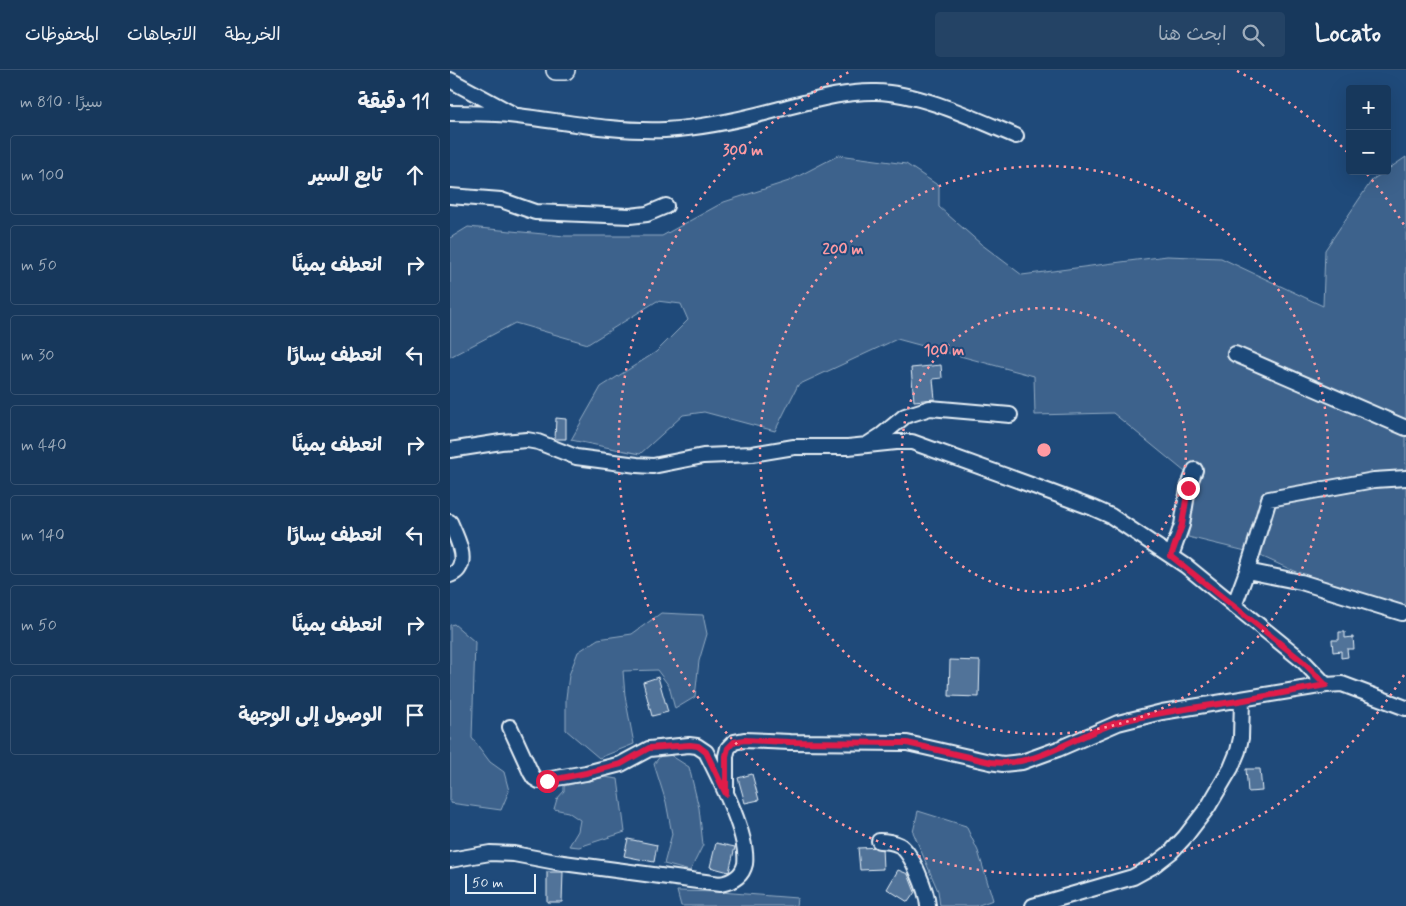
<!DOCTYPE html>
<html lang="ar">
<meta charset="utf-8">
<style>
:root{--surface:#17385c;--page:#244365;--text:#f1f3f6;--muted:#9eacbb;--line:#365272}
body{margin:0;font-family:Mynerve,"Playpen Sans Arabic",sans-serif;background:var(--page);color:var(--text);direction:rtl}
.controls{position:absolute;right:15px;top:15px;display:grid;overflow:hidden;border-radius:5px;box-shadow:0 5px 20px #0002}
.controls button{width:45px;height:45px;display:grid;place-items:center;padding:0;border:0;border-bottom:1px solid var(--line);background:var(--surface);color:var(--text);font:25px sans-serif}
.scale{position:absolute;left:15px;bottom:12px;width:71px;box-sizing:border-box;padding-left:5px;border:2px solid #e8f1f8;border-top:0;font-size:14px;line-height:18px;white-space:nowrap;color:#e8f1f8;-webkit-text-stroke:4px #1f4a7a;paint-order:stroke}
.stop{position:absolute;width:15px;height:15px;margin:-11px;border:4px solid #e11d48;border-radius:50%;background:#fff}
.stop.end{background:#e11d48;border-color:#fff;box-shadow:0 1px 5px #0008}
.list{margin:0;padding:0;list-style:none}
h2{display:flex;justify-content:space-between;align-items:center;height:65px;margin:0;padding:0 20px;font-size:21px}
h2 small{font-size:16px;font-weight:400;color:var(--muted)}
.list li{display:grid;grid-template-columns:32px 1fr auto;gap:15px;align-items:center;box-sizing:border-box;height:80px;margin:0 10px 10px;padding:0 10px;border:1px solid var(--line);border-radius:5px}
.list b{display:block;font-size:19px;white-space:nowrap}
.list em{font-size:16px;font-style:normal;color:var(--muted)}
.icon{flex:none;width:28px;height:28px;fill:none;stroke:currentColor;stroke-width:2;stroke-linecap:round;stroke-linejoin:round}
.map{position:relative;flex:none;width:956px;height:836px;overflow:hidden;direction:ltr}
header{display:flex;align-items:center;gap:30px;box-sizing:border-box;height:70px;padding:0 25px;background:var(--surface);border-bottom:1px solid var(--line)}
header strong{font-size:24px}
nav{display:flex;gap:28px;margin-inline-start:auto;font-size:18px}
.search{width:350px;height:45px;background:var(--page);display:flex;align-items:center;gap:12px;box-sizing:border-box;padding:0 18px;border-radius:5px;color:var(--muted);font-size:19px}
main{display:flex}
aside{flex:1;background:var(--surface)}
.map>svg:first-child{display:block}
.green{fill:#3c628c;stroke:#92aac2}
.building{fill:#517399;stroke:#e8f1f8}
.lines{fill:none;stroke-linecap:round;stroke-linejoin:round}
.minor-casing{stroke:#e8f1f8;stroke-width:18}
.major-casing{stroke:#e8f1f8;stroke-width:22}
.minor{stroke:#1f4a7a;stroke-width:14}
.major{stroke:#1f4a7a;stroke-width:19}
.route{stroke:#e11d48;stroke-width:6}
.ring{fill:none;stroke:#ff9aa2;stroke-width:2.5;stroke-dasharray:2.5 5}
.centre{fill:#ff9aa2;stroke:#1f4a7a;stroke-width:2.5}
.ring-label{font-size:15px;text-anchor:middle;font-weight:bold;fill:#ff9aa2;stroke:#1f4a7a;stroke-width:4;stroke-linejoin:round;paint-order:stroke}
</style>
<header>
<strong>Locato</strong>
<div class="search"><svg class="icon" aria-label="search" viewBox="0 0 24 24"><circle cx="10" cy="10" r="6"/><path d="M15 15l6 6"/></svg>ابحث هنا</div>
<nav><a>الخريطة</a><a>الاتجاهات</a><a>المحفوظات</a></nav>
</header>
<main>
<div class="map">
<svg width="956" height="836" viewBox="0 0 956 836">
<rect width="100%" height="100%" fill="#1f4a7a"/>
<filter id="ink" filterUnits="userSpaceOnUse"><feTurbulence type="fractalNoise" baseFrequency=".02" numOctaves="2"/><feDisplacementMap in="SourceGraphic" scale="10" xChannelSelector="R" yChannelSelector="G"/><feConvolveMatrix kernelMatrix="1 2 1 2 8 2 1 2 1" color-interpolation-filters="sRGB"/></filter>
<g filter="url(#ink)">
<path class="green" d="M 389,85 L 456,94 L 489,116 L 489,137 L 531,174 L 572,205 L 717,186 L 771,188 L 873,236 L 875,180 L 922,110 L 956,87 L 956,534 L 930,540 L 804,483 L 738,467 L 746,411 L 663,343 L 585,345 L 584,306 L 447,269 L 348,315 L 325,361 L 254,342 L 233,345 L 190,384 L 121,370 L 151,317 L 206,282 L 238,250 L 231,234 L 207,231 L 138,274 L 65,253 L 0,287 L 0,168 L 18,157 L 115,166 L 212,166 L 274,132 L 339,111 Z
M 211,543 L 253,545 L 257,564 L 249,591 L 245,627 L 225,639 L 219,616 L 207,600 L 173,601 L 175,626 L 184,674 L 149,688 L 116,660 L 116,628 L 119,605 L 128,582 L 148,569 L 182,564 Z
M 4,554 L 25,572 L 22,668 L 40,692 L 54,702 L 59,721 L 51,740 L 0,733 L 0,555 Z
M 214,681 L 239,697 L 249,738 L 253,775 L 240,801 L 214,794 L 222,764 L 216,732 L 204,694 Z
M 154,707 L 168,709 L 175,762 L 129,777 L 119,776 L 128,761 L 130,750 L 118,742 L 104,739 L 107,729 L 114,721 L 114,716 Z
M 468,741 L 516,756 L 528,781 L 543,830 L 526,836 L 490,836 L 488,821 L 463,762 Z
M 227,821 L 270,822 L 347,828 L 346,836 L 231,836 Z"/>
<path class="building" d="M 491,295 L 492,308 L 483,309 L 485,329 L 464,331 L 461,298 Z
M 106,348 L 116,349 L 116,369 L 105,369 Z
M 889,562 L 895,562 L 895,568 L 903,567 L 904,579 L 897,579 L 898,587 L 891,588 L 891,581 L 883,582 L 882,570 L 889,570 Z
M 500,590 L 530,591 L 529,627 L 499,626 Z
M 208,607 L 218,642 L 202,646 L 193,612 Z
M 796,699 L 810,699 L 812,721 L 798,722 Z
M 302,704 L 309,730 L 295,733 L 288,708 Z
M 178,769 L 207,775 L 204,792 L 174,786 Z
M 266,773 L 285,777 L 279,802 L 260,797 Z
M 432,777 L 433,799 L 410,800 L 408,778 Z
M 448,800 L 458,804 L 465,822 L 458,832 L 437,819 Z
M 97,802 L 113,802 L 112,832 L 97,832 Z"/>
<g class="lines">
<g class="minor-casing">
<path id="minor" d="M 0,10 L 61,43
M 0,43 C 23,43 46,43 68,46 C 117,52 165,62 215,60 C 253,58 289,50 326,40 C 359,32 392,21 426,22 C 471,23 525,49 566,66
M 0,126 L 51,130 L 85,142 L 180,146 L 197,144 L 216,136
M 785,284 L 956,358
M 418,374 L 432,365 L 455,346 L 480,338 L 560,345
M 0,380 L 51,372 L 77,370 L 88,372 L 126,387 L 187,395 L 203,396 L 253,386 L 302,384 L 344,377 L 398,377 L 446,372 L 462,372 L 592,419 L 643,438 L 661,446 L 736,496 L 853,591 L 876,615
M 0,452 C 5,464 17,486 9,498 C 8,501 3,504 0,505
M 721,486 L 732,455 L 738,418 L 745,400
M 797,501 L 819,429 L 924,410 L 956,408
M 784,536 L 797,501 L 851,512 L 952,543
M 276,724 L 276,686 L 278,678 L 284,672 L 294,670 L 340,672 L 457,673 L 540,692 L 553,694 L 572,692 L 608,679 L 668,653 L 712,642 L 876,615 L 892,614 L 956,638
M 429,771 C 436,771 443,772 449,775 C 462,782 477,822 478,836
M 0,790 L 40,783 L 64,784 L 106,792 L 270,814 C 282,812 292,807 295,794 C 299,765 269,708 256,682 L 247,676 L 239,675 L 199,679 L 171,694 L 136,703 L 89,711 L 84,708 L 81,703 L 60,657
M 583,836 L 683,807 L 703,796 L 721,782 L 735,767 L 758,737 L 781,698 L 788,681 L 791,668 L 792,630"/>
</g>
<g class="major-casing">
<path id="major" d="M 106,0 L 115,0"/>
</g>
<use href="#minor" class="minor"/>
<use href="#major" class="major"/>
</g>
</g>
<g class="lines" filter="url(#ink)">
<path class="route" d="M 97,711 L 136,703 L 171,694 L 199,678 L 240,675 L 248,676 L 256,682 L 276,724 L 276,686 L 278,678 L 284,672 L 294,670 L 340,672 L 457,673 L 540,692 C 589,698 624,665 669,652 C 710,641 752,637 794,630 C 821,625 849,620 876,615 L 852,591 L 721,486 L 732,455 L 738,418"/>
</g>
<g class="ring">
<circle cx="594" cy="380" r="142"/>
<circle cx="594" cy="380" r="284"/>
<path d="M954 605A425 425 0 1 1 401 1M787 1A425 425 0 0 1 900 85M917 104A425 425 0 0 1 954 155"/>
</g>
<circle cx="594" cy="380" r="8" class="centre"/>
<g class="ring-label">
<text x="293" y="85">300 m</text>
<text x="393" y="184">200 m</text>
<text x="494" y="285">100 m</text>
</g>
</svg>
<div class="controls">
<button>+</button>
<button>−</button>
</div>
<div class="scale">50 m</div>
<div class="stop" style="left:97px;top:711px"></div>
<div class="stop end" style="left:738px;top:418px"></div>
</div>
<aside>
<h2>11 دقيقة<small>سيرًا · 810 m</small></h2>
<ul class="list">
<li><svg class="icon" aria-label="ahead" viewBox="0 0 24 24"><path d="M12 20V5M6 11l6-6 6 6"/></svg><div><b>تابع السير</b></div><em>100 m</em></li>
<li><svg class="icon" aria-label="right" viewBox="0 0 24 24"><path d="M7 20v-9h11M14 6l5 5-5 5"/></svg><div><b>انعطف يمينًا</b></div><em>50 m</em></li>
<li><svg class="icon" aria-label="left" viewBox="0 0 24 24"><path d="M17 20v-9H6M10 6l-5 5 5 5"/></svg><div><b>انعطف يسارًا</b></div><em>30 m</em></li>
<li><svg class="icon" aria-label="right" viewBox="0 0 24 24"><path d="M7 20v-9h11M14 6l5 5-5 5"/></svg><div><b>انعطف يمينًا</b></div><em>440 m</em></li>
<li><svg class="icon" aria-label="left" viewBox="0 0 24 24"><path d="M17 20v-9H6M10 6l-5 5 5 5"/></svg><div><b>انعطف يسارًا</b></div><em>140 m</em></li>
<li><svg class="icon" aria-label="right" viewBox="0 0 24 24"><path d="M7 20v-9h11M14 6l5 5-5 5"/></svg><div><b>انعطف يمينًا</b></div><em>50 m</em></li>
<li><svg class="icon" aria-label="arrive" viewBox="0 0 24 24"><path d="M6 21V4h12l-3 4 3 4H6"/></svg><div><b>الوصول إلى الوجهة</b></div></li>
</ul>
</aside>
</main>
